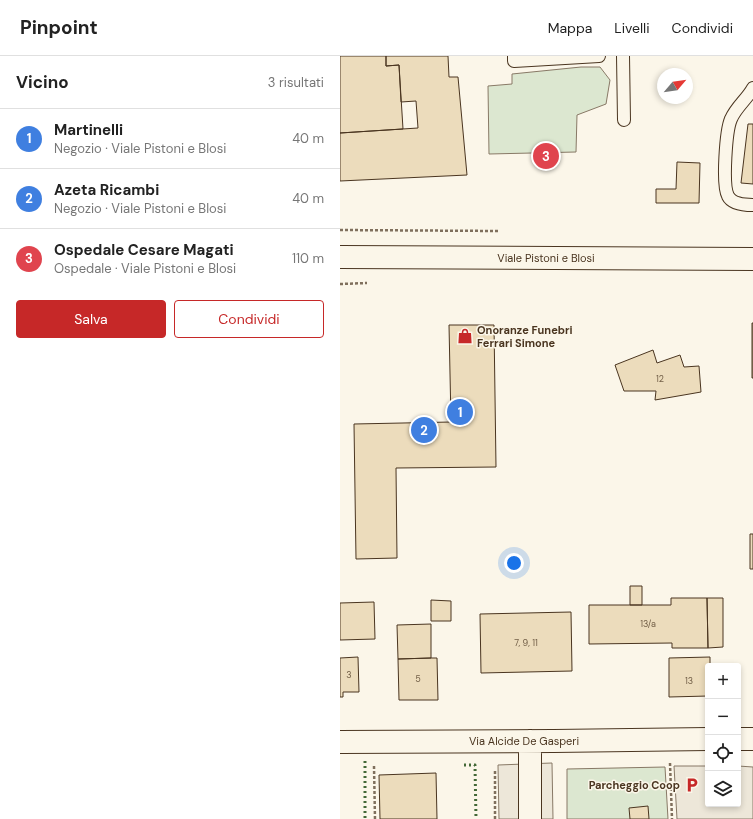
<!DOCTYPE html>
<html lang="it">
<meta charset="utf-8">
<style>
:root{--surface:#fff;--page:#f6f6f6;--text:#222;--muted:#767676;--line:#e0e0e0;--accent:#c62828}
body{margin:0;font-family:"DM Sans",sans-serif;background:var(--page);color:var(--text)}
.controls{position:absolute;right:12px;bottom:12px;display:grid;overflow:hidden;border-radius:4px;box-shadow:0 2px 6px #0003}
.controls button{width:36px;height:36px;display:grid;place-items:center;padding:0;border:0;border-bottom:1px solid var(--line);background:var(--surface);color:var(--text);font:20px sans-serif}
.compass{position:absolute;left:317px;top:12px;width:36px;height:36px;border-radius:50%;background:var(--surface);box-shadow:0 2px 6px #0003;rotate:61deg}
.you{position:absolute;left:174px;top:507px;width:14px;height:14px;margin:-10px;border:3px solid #fff;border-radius:50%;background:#1a73e8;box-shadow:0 0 0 6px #1a73e833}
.badge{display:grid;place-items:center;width:26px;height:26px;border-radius:50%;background:var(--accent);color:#fff;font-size:13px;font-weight:700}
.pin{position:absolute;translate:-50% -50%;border:2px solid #fff;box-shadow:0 1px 4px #0006}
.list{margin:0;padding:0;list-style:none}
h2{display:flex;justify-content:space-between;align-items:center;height:52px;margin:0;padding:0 16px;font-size:17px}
h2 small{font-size:13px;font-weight:400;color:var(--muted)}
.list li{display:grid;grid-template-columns:26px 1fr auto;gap:12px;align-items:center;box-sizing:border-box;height:60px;padding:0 16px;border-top:1px solid var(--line)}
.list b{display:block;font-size:15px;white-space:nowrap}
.list p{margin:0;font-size:13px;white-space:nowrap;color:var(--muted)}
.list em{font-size:13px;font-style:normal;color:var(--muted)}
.actions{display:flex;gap:8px;padding:12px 16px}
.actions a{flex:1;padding:9px 0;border:1px solid var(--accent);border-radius:4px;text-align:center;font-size:14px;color:var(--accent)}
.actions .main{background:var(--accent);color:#fff}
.icon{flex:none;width:22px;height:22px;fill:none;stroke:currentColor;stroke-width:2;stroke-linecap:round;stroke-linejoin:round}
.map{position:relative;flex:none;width:413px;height:763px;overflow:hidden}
header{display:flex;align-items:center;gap:24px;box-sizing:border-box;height:56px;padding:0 20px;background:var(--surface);border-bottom:1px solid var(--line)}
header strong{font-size:19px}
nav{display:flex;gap:22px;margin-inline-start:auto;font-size:14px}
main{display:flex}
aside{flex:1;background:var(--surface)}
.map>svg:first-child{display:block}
.green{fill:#dce7d0;stroke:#887966}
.parking{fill:#ede7d9;stroke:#887966}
.building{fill:#ecdcbc;stroke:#4a3520}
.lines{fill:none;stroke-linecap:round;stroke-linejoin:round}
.service-casing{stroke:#4a3520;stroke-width:14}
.minor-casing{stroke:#4a3520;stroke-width:24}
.path{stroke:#7f6f5c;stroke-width:2.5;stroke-dasharray:3 2;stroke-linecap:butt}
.service{stroke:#fbf6e9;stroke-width:12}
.minor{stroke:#fbf6e9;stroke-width:22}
.hedge{stroke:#436837;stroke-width:3;stroke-dasharray:2 3;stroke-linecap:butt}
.labels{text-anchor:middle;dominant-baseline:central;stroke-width:3;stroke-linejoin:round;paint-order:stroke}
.number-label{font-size:9px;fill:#725f47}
.street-label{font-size:11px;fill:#4a3520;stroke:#fbf6e9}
.poi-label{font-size:11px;font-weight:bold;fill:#4a3520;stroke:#fbf6e9;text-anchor:start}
</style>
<header>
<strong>Pinpoint</strong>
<nav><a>Mappa</a><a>Livelli</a><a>Condividi</a></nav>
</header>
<main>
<aside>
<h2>Vicino<small>3 risultati</small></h2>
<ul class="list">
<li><span class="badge" style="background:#3f7fe0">1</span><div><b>Martinelli</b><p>Negozio · Viale Pistoni e Blosi</p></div><em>40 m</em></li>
<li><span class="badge" style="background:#3f7fe0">2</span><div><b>Azeta Ricambi</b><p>Negozio · Viale Pistoni e Blosi</p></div><em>40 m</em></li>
<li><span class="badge" style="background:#e0444e">3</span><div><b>Ospedale Cesare Magati</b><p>Ospedale · Viale Pistoni e Blosi</p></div><em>110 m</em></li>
</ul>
<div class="actions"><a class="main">Salva</a><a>Condividi</a></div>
</aside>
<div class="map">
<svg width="413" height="763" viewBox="0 0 413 763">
<rect width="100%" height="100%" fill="#fbf6e9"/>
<path class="green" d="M 241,11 L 260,11 L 270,24 L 266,48 L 237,59 L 236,96 L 149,98 L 148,30 L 172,28 L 172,18 Z
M 325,711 L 328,763 L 227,763 L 227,713 Z"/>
<path class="parking" d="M 212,707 L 213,763 L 159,763 L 158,709 Z
M 334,710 L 368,710 L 368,748 L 398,748 L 398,710 L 413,711 L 413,763 L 337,763 Z"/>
<path class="building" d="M 0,0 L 46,0 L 46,10 L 59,9 L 63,73 L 0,77 Z
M 46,0 L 108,0 L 109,21 L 118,21 L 127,119 L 0,125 L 0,77 L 78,72 L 76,45 L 61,46 L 59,9 L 46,10 Z
M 408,68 L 413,68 L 413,128 L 401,127 Z
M 337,106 L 360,107 L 359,147 L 316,147 L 316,133 L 336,133 Z
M 412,267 L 413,267 L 413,322 L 412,322 Z
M 109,269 L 154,269 L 156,411 L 56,412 L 57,502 L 16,503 L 14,368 L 111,366 Z
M 313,294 L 317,307 L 340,299 L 344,311 L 359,310 L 361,336 L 315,344 L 316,335 L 284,335 L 275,309 Z
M 410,478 L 413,478 L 413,513 L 410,513 Z
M 290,530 L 302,530 L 302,549 L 290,549 Z
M 331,542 L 367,542 L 368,592 L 332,592 L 332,587 L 249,588 L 249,549 L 331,549 Z
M 367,542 L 383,542 L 383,591 L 368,592 Z
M 91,544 L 111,545 L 111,565 L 91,565 Z
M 34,546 L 35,583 L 0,584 L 0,547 Z
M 231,556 L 232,615 L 141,617 L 140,558 Z
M 91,568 L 91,602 L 58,603 L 57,569 Z
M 18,601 L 19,636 L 3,636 L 3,641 L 0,641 L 0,602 Z
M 370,601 L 370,610 L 368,610 L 368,640 L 329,641 L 329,602 Z
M 91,602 L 97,602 L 98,644 L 59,644 L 58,603 Z
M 96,717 L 97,763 L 40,763 L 39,719 Z
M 308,750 L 309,763 L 290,763 L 289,752 Z"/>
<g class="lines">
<g class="service-casing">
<path id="service" d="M 174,0 L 174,5 L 259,0
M 283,0 L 284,64
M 413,32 C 407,43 396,51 391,63 C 386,74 382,129 388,140 C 392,148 405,149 413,149"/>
</g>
<g class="minor-casing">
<path id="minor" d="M 0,201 L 413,203
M 398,683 L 413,683
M 190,685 L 190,763
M 0,686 L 214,685 L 368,683"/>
</g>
<path class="path" d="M 0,174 L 159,175
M 0,228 L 27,227
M 330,707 L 332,763
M 34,710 L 35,763
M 155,715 L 155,763"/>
<use href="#service" class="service"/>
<use href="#minor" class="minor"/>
<path class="hedge" d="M 25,705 L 25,763
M 124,709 L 135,709 L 136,763"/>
</g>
<defs>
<g id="shop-bare" transform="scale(1.2)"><path d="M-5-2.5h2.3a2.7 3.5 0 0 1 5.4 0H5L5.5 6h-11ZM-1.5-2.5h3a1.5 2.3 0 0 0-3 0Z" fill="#c62828" stroke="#fbf6e9" stroke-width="2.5" paint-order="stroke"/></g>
<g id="parking-bare" transform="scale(1.2)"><path d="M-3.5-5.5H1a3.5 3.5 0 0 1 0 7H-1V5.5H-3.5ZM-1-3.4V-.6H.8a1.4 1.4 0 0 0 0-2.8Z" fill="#c62828" stroke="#fbf6e9" stroke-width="2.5" paint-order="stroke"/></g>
</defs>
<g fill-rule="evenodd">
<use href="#shop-bare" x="125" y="280"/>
<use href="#parking-bare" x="352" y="729"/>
</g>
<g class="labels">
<g class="number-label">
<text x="320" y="323">12</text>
<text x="308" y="568">13/a</text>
<text x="186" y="587">7, 9, 11</text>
<text x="9" y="619">3</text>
<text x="78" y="623">5</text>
<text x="349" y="625">13</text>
</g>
<g class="street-label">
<text x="206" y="202">Viale Pistoni e Blosi</text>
<text x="184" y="685">Via Alcide De Gasperi</text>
</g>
<g class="poi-label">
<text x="137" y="274">Onoranze Funebri<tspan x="137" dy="13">Ferrari Simone</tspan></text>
<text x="340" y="729" text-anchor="end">Parcheggio Coop</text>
</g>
</g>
</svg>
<div class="controls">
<button>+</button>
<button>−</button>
<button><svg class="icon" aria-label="locate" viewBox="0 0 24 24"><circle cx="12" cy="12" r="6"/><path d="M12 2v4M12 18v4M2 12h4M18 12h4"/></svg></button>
<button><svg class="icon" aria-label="layers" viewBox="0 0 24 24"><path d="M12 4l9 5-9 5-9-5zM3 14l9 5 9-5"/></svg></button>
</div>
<svg class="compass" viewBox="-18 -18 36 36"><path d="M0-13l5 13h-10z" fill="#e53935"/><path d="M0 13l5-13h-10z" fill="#767676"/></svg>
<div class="you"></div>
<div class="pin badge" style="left:120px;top:356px;background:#3f7fe0">1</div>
<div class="pin badge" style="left:84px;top:374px;background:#3f7fe0">2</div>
<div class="pin badge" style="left:206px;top:100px;background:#e0444e">3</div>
</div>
</main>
